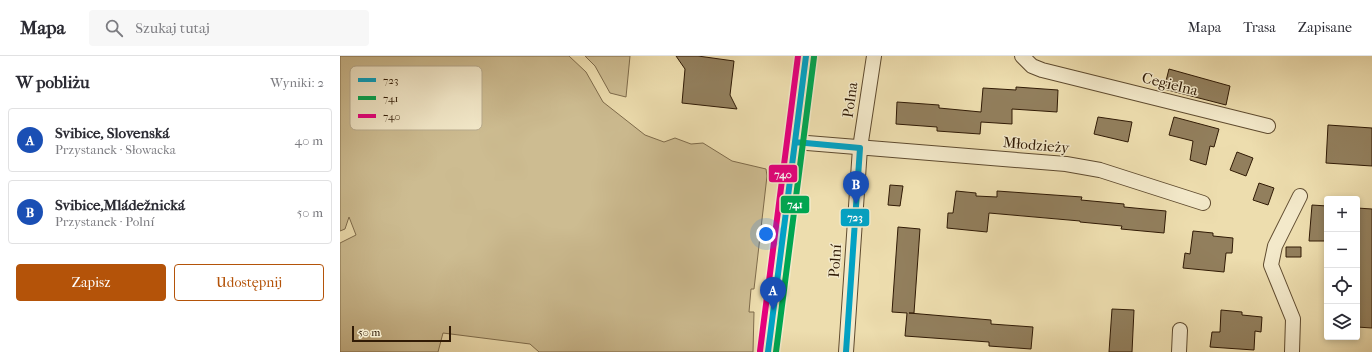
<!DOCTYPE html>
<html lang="pl">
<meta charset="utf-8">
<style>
:root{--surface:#fff;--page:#f7f7f7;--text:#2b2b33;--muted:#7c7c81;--line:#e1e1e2;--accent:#b45309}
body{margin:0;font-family:"IM FELL French Canon",serif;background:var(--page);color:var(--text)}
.controls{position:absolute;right:12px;bottom:12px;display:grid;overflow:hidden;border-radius:4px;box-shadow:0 2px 6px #0003}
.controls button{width:36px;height:36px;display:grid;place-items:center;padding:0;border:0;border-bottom:1px solid var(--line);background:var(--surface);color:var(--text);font:20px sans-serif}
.scale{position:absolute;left:12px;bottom:10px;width:99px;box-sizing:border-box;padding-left:4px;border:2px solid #301a05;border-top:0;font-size:11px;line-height:14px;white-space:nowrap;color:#301a05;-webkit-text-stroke:3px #f3e9ca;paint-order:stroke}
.you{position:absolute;left:426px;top:178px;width:14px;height:14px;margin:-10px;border:3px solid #fff;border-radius:50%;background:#1a73e8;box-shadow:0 0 0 6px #1a73e833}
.badge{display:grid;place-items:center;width:26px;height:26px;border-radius:50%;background:var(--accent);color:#fff;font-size:13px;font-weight:700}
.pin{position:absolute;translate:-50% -33px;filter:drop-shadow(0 1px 2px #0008)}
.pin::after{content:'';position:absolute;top:21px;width:14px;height:12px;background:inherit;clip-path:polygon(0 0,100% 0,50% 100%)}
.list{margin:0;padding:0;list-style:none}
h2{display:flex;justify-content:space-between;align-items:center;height:52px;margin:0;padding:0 16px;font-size:17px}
h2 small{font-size:13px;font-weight:400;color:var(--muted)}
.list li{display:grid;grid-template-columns:26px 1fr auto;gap:12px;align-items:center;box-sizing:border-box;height:64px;margin:0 8px 8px;padding:0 8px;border:1px solid var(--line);border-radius:4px}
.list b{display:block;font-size:15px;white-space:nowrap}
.list p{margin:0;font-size:13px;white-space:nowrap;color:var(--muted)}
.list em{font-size:13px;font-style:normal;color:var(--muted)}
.actions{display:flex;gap:8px;padding:12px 16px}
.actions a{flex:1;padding:9px 0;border:1px solid var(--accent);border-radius:4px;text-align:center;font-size:14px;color:var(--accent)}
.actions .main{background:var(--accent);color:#fff}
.icon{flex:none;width:22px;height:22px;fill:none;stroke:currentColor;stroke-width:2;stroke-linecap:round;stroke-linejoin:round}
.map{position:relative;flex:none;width:1032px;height:296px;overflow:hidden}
header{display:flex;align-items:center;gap:24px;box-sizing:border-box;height:56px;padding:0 20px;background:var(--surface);border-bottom:1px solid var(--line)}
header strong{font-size:19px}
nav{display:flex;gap:22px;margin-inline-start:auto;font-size:14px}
.search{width:280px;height:36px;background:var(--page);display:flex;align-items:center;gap:10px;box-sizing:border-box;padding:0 14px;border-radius:4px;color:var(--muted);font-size:15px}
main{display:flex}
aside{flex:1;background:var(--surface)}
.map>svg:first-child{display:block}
.green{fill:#cdbc91;stroke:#7e6b4b}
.building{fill:#927f5d;stroke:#301a05}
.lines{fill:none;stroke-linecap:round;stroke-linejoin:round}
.street-casing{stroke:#5f4b2f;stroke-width:16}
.secondary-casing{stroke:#301a05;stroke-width:21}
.street{stroke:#f3e9ca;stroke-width:14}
.secondary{stroke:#f3e9ca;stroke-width:19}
.bus-1-casing{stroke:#f3e9ca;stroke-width:9}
.bus-2-casing{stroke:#f3e9ca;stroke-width:9}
.bus-3-casing{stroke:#f3e9ca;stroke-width:9}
.bus-1{stroke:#02a2c4;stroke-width:6}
.bus-2{stroke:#00a651;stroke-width:6}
.bus-3{stroke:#e5007d;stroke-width:6}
.labels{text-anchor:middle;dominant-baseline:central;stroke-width:3;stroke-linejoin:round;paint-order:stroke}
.street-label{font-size:15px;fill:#301a05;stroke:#f3e9ca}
.key{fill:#f3e9ca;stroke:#b8ab8f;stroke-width:1}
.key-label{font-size:11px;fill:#301a05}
.line-badge{stroke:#f3e9ca;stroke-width:1.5}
.badge-label{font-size:11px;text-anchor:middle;font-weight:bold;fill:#fff}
</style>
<header>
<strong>Mapa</strong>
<div class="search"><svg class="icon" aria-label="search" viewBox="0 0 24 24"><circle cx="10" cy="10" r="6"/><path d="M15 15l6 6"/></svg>Szukaj tutaj</div>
<nav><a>Mapa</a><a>Trasa</a><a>Zapisane</a></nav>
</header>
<main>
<aside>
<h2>W pobliżu<small>Wyniki: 2</small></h2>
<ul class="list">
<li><span class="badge" style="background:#1a4fb4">A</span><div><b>Svibice, Slovenská</b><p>Przystanek · Słowacka</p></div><em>40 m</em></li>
<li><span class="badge" style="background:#1a4fb4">B</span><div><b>Svibice,Mládežnická</b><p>Przystanek · Polní</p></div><em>50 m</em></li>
</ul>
<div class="actions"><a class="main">Zapisz</a><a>Udostępnij</a></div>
</aside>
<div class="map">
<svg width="1032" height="296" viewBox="0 0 1032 296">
<rect width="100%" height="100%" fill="#edddae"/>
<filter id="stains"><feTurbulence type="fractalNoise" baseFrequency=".005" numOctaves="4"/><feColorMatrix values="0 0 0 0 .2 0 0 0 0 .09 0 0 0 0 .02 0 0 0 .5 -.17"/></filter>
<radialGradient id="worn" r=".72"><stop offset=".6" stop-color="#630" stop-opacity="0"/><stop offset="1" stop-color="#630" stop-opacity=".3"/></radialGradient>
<path class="green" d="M 0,0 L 229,0 L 246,16 L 263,46 L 305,79 L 324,86 L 335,82 L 351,88 L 363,87 L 392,105 L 426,113 L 427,120 L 414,233 L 411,233 L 409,256 L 414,256 L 413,296 L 199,296 L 190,288 L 103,277 L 98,296 L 0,296 L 0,187 L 16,179 L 9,161 L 5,173 L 0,175 Z
M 245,0 L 290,0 L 286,41 L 270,37 L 255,10 Z"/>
<path class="building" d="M 336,0 L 358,0 L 394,5 L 390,39 L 397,53 L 342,47 L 345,13 Z
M 829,13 L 890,30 L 886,49 L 824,33 Z
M 676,31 L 718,34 L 717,56 L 672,53 L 672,68 L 641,66 L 640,78 L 597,75 L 597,71 L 556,68 L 557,46 L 599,49 L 599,52 L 641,56 L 643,32 L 676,34 Z
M 758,61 L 792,66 L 788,86 L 754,78 Z
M 834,61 L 879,73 L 874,91 L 870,90 L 866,109 L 850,104 L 853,85 L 829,79 Z
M 988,69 L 1032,72 L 1032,110 L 986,107 Z
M 897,96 L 913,102 L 906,120 L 890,114 Z
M 919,127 L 934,132 L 928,149 L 913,144 Z
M 550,129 L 563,130 L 560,150 L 548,149 Z
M 616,135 L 636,137 L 636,140 L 657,141 L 657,135 L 742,141 L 741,144 L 784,148 L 784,151 L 826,155 L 824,177 L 781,173 L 782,170 L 740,166 L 740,165 L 649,157 L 647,176 L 607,172 L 608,157 L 613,157 Z
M 972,149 L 987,150 L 987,185 L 969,185 Z
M 1017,152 L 1032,153 L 1032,272 L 1017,271 Z
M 558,171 L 580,173 L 574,257 L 569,257 L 651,264 L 651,268 L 693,271 L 691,293 L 649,290 L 649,286 L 565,280 L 567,257 L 552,256 Z
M 853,175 L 873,177 L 873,180 L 893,182 L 892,197 L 886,197 L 884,216 L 843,212 L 845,197 L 850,198 Z
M 946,191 L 961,191 L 961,201 L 946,201 Z
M 772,253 L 794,254 L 792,296 L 769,296 Z
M 881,254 L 902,256 L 902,259 L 922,261 L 921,276 L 915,275 L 914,294 L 870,291 L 872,276 L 880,276 Z"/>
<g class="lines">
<g class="street-casing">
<path id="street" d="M 682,0 L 692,10 L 702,14 L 928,70
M 455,86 L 726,108 L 760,114 L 863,147
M 506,296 L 520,92 L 534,0
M 839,296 L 840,274
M 952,296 L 953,263 L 931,209 L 935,190 L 960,140"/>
</g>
<g class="secondary-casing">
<path id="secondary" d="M 428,296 L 466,0"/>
</g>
<use href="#street" class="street"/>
<use href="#secondary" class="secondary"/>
<g class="bus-1-casing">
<path id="bus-1" d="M 455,86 L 520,92 L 506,296
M 428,296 L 466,0"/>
</g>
<g class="bus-2-casing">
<path id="bus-2" d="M 436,296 L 474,1"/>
</g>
<g class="bus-3-casing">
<path id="bus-3" d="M 420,295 L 458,0"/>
</g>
<use href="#bus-1" class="bus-1"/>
<use href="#bus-2" class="bus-2"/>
<use href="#bus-3" class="bus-3"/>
</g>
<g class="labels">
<g class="street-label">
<text transform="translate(830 28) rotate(14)">Cegielna</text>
<text transform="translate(510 44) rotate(-82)">Polna</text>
<text transform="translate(696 89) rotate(5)">Młodzieży</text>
<text transform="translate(495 205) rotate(-86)">Polní</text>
</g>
</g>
<rect x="10" y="10" width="132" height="64" rx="6" class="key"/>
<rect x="18" y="22" width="18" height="4" fill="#02a2c4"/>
<rect x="18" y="40" width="18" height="4" fill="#00a651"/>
<rect x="18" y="58" width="18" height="4" fill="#e5007d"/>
<g class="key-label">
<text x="43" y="28">723</text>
<text x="43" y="46">741</text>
<text x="43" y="64">740</text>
</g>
<g class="line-badge">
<rect x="428" y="108" width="30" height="19" rx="4" fill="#e5007d"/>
<rect x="440" y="139" width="30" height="19" rx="4" fill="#00a651"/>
<rect x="500" y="152" width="30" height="19" rx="4" fill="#02a2c4"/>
</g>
<g class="badge-label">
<text x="443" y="122">740</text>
<text x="455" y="152">741</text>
<text x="515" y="165">723</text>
</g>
<rect width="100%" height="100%" filter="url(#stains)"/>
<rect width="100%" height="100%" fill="url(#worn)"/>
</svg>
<div class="controls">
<button>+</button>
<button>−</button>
<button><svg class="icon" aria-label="locate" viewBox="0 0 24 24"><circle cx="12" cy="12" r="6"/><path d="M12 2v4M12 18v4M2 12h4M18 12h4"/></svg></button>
<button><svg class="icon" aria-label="layers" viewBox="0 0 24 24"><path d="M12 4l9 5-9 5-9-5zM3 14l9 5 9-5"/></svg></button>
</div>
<div class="scale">50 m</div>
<div class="you"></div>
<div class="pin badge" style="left:433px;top:254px;background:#1a4fb4">A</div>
<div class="pin badge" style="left:516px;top:148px;background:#1a4fb4">B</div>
</div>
</main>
